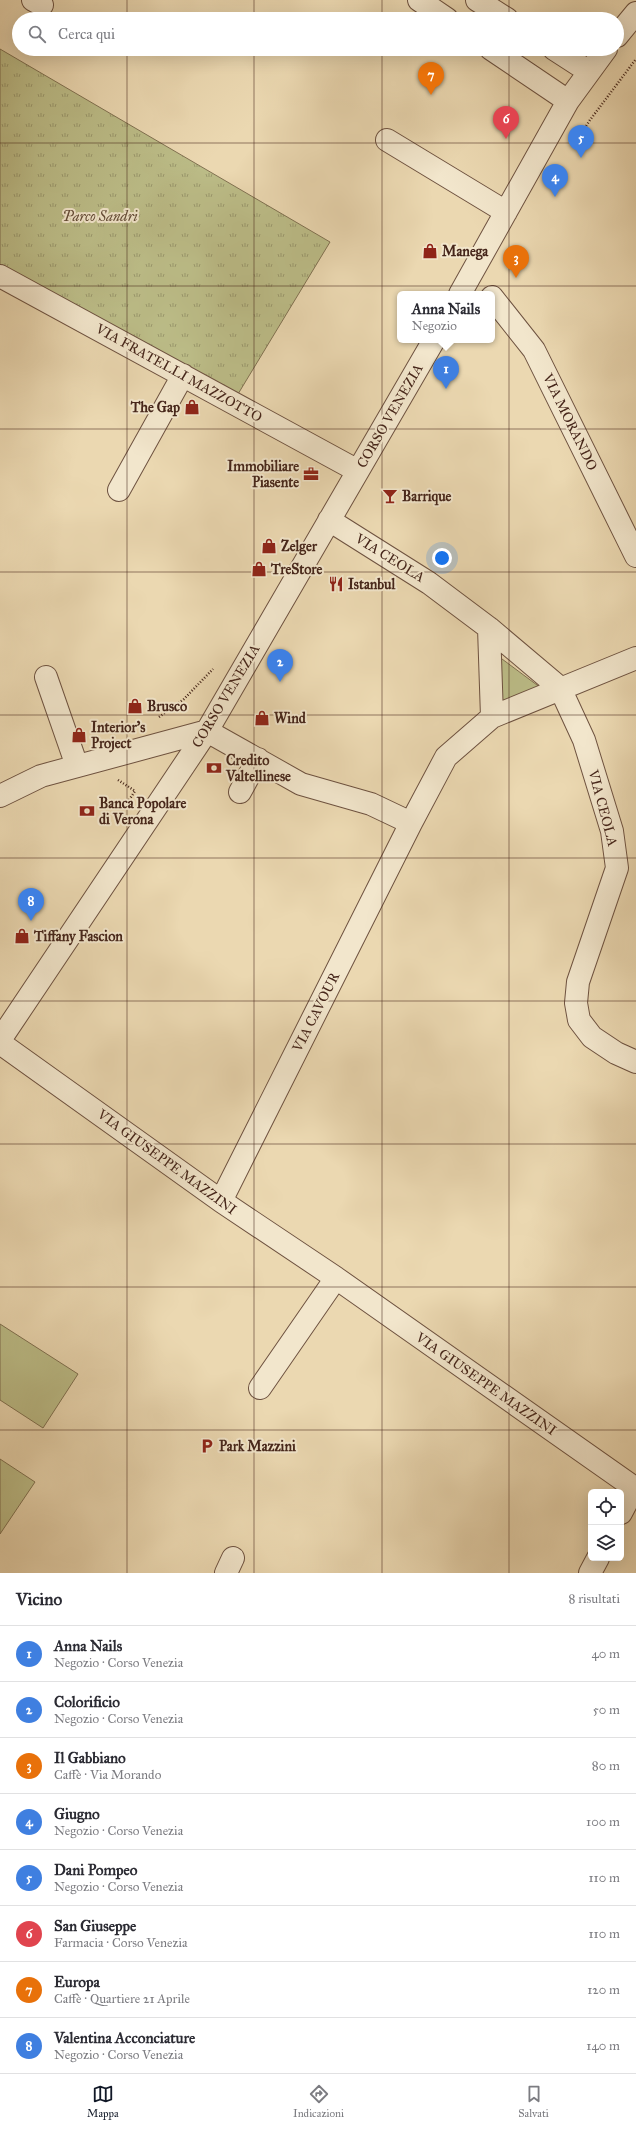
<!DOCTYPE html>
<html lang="it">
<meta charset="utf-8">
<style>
:root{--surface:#fff;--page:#f2f2f3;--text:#2b2b33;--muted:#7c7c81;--line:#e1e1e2;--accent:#111827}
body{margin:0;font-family:"IM FELL Great Primer",serif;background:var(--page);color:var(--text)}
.controls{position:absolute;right:12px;bottom:12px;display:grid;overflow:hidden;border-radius:6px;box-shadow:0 4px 16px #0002}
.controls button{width:36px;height:36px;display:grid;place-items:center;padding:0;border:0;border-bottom:1px solid var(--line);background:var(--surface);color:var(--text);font:20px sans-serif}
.you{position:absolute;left:442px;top:558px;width:14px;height:14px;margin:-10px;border:3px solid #fff;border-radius:50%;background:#1a73e8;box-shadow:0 0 0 6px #1a73e833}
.badge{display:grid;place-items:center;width:26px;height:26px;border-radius:50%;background:var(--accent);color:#fff;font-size:13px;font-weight:700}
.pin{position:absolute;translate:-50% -33px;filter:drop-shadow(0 1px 2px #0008)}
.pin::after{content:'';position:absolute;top:21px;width:14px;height:12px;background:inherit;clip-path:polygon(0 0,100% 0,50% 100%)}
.popup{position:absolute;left:397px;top:291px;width:98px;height:52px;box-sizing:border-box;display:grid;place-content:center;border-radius:6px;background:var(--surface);filter:drop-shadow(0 1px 3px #0005);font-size:13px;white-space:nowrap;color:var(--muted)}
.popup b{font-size:15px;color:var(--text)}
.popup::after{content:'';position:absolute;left:50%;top:100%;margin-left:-8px;border:8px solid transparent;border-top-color:var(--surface)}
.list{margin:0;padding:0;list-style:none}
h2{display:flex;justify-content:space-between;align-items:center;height:52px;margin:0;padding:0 16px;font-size:17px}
h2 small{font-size:13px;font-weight:400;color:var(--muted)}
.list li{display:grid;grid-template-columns:26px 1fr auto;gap:12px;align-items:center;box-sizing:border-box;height:56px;padding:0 16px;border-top:1px solid var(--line)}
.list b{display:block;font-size:15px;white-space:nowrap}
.list p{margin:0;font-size:13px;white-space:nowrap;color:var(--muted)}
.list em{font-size:13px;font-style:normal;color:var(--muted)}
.icon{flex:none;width:22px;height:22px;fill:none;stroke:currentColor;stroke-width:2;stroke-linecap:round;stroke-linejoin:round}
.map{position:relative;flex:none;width:636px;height:1573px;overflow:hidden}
.search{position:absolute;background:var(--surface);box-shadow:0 4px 16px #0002;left:12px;right:12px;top:12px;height:44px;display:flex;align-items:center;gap:10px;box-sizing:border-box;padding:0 14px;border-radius:22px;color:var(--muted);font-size:15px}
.sheet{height:500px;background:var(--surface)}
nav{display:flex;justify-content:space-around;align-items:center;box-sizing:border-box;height:56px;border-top:1px solid var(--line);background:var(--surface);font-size:11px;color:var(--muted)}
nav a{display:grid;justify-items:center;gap:2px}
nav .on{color:var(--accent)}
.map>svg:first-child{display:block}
.green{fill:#bcbd88;stroke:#807151}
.park{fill:url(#park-tufts);stroke:#807151}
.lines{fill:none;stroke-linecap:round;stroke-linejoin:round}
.minor-casing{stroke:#6e5240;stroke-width:24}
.path{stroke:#45251a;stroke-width:2.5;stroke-dasharray:1 2;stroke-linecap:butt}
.minor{stroke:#f2e6cc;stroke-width:22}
.grid{fill:none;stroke:#45251a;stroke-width:1;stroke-opacity:0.55}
.labels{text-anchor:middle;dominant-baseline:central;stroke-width:4;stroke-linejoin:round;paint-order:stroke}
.park-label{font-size:14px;font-style:italic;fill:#634b36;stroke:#f2e6cc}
.poi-label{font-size:14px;font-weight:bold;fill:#45251a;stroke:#f2e6cc;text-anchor:start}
.street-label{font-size:14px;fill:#45251a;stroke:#f2e6cc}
</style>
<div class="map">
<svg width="636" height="1573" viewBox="0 0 636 1573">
<defs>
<pattern id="park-tufts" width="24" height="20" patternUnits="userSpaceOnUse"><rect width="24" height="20" fill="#bcbd88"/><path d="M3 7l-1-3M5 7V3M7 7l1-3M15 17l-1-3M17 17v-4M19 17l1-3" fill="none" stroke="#9b996e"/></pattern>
</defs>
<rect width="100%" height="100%" fill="#ebd8b1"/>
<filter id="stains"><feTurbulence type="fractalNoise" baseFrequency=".005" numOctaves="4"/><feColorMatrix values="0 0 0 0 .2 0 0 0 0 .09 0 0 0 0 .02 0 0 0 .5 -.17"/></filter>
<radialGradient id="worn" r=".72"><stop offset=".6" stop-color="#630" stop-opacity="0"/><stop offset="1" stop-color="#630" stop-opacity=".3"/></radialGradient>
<path class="green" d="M 498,656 L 541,688 L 501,703 Z
M 0,1324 L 78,1374 L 43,1428 L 0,1400 Z
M 0,1459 L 35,1482 L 0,1534 Z"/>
<path class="park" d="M 0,49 L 330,242 L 235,399 L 0,268 Z"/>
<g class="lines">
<g class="minor-casing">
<path id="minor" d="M 33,0 L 42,5
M 419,0 L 447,19
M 477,0 L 507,19
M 617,36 L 636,13
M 491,49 L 568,101
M 554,49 L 588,71
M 387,140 L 506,212
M 0,276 L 358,471
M 460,294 L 568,101 L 606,49
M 492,297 L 534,350 L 636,556
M 119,490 L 183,375
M 329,520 L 429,583 L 489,628 L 560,688 L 584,740 L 612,831 L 617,868 L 578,982 L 576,1003 L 579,1020 L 592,1037 L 616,1053 L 636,1062
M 489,628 L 492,717
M 46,677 L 77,766
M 240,792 L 258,759
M 0,796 L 41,776 L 207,731 L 301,784 L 371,804 L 411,823
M 0,1040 L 207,731 L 434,340
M 0,1043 L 221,1201 L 336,1278 L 636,1489
M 221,1201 L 411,823 L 446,757 L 492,717 L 636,658
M 260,1388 L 336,1278
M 621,1513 L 634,1488
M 226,1573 L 233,1558
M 590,1573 L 598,1558"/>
</g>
<path class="path" d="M 573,146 L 590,120 L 636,59
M 159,717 L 184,699 L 213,669
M 118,780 L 135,791 L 127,803"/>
<use href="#minor" class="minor"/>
</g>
<path class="grid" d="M 127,0 L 127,19M 254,0 L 254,19M 382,0 L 382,19M 509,0 L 509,19M 127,49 L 127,1573M 254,49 L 254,1573M 382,49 L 382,1573M 509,49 L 509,1573M 0,143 L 636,143M 0,286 L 636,286M 0,429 L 636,429M 0,572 L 636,572M 0,715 L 636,715M 0,858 L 636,858M 0,1001 L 636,1001M 0,1144 L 636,1144M 0,1287 L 636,1287M 0,1430 L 636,1430"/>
<defs>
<g id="shop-bare" transform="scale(1.2)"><path d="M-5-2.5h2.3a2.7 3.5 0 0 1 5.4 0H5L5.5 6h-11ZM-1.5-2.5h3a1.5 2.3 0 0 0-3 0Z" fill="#8f2418" stroke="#f2e6cc" stroke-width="2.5" paint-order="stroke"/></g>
<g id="office-bare" transform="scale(1.2)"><path d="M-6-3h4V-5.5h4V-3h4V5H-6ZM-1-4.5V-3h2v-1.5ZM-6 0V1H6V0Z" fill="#8f2418" stroke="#f2e6cc" stroke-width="2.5" paint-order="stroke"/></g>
<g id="bar-bare" transform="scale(1.2)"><path d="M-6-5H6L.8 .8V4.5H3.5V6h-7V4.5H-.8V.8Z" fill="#8f2418" stroke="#f2e6cc" stroke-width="2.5" paint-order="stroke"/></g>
<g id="restaurant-bare" transform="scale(1.2)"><path d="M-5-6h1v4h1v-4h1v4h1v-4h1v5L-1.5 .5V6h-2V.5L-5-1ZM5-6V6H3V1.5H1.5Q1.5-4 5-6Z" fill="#8f2418" stroke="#f2e6cc" stroke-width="2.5" paint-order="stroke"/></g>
<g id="bank-bare" transform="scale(1.2)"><path d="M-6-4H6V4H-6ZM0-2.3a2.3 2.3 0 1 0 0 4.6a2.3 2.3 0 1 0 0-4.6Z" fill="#8f2418" stroke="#f2e6cc" stroke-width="2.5" paint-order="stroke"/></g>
<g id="parking-bare" transform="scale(1.2)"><path d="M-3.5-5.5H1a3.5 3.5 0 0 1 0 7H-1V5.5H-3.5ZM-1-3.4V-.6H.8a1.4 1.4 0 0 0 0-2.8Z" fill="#8f2418" stroke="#f2e6cc" stroke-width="2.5" paint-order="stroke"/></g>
</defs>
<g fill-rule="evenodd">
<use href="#shop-bare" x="430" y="251"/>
<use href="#shop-bare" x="192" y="407"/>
<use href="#office-bare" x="311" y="474"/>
<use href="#bar-bare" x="390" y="496"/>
<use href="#shop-bare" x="269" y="546"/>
<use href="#shop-bare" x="259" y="569"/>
<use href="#restaurant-bare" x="336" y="584"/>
<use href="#shop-bare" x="135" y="706"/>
<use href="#shop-bare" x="262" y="718"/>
<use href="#shop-bare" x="79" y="735"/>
<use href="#bank-bare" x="214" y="768"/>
<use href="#bank-bare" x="87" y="811"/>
<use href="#shop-bare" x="22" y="936"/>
<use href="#parking-bare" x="207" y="1446"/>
</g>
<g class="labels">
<g class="park-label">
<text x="100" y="216">Parco Sandri</text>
</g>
<g class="poi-label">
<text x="442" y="251">Manega</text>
<text x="180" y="407" text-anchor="end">The Gap</text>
<text x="299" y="466" text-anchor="end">Immobiliare<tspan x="299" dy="16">Piasente</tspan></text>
<text x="402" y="496">Barrique</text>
<text x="281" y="546">Zelger</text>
<text x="271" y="569">TreStore</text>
<text x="348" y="584">Istanbul</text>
<text x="147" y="706">Brusco</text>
<text x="274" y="718">Wind</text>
<text x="91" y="727">Interior's<tspan x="91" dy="16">Project</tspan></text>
<text x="226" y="760">Credito<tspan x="226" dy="16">Valtellinese</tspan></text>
<text x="99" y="803">Banca Popolare<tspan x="99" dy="16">di Verona</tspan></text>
<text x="34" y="936">Tiffany Fascion</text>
<text x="219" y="1446">Park Mazzini</text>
</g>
<g class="street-label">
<text transform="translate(179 373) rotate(29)">VIA FRATELLI MAZZOTTO</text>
<text transform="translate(390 416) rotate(-60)">CORSO VENEZIA</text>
<text transform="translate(570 422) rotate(64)">VIA MORANDO</text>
<text transform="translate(390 558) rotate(32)">VIA CEOLA</text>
<text transform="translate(226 696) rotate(-59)">CORSO VENEZIA</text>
<text transform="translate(603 808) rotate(75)">VIA CEOLA</text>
<text transform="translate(316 1012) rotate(-63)">VIA CAVOUR</text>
<text transform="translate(167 1162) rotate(36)">VIA GIUSEPPE MAZZINI</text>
<text transform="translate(486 1384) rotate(35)">VIA GIUSEPPE MAZZINI</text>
</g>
</g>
<rect width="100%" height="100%" filter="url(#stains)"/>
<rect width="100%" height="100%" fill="url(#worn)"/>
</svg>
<div class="controls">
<button><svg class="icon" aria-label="locate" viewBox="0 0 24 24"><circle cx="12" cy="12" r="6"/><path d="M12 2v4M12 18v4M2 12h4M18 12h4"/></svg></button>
<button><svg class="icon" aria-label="layers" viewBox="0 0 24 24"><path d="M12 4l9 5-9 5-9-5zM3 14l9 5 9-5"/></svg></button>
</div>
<div class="you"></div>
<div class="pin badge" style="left:446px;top:389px;background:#3f7fe0">1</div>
<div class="popup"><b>Anna Nails</b>Negozio</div>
<div class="pin badge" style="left:280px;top:682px;background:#3f7fe0">2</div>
<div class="pin badge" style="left:516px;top:278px;background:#e8710a">3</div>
<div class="pin badge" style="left:555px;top:197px;background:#3f7fe0">4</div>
<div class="pin badge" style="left:581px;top:158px;background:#3f7fe0">5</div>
<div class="pin badge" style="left:506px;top:139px;background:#e0444e">6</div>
<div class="pin badge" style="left:431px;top:95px;background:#e8710a">7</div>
<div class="pin badge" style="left:31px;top:921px;background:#3f7fe0">8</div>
<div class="search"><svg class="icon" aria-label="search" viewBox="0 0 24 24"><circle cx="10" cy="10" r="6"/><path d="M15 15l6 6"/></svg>Cerca qui</div>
</div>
<section class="sheet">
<h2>Vicino<small>8 risultati</small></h2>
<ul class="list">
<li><span class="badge" style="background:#3f7fe0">1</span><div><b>Anna Nails</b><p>Negozio · Corso Venezia</p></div><em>40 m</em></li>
<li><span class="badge" style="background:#3f7fe0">2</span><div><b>Colorificio</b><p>Negozio · Corso Venezia</p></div><em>50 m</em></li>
<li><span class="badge" style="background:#e8710a">3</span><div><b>Il Gabbiano</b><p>Caffè · Via Morando</p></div><em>80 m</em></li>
<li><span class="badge" style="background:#3f7fe0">4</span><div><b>Giugno</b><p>Negozio · Corso Venezia</p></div><em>100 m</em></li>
<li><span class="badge" style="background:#3f7fe0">5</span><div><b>Dani Pompeo</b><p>Negozio · Corso Venezia</p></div><em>110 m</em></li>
<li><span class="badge" style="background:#e0444e">6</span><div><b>San Giuseppe</b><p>Farmacia · Corso Venezia</p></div><em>110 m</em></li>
<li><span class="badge" style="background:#e8710a">7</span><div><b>Europa</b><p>Caffè · Quartiere 21 Aprile</p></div><em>120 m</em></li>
<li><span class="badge" style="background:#3f7fe0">8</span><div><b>Valentina Acconciature</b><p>Negozio · Corso Venezia</p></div><em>140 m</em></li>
</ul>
</section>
<nav>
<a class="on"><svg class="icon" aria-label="map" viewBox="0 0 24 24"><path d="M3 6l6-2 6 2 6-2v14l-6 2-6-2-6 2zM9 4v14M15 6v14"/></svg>Mappa</a>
<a><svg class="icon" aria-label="directions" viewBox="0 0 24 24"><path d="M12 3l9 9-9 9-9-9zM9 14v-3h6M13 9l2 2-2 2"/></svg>Indicazioni</a>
<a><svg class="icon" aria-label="saved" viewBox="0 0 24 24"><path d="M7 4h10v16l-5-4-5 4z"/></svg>Salvati</a>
</nav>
